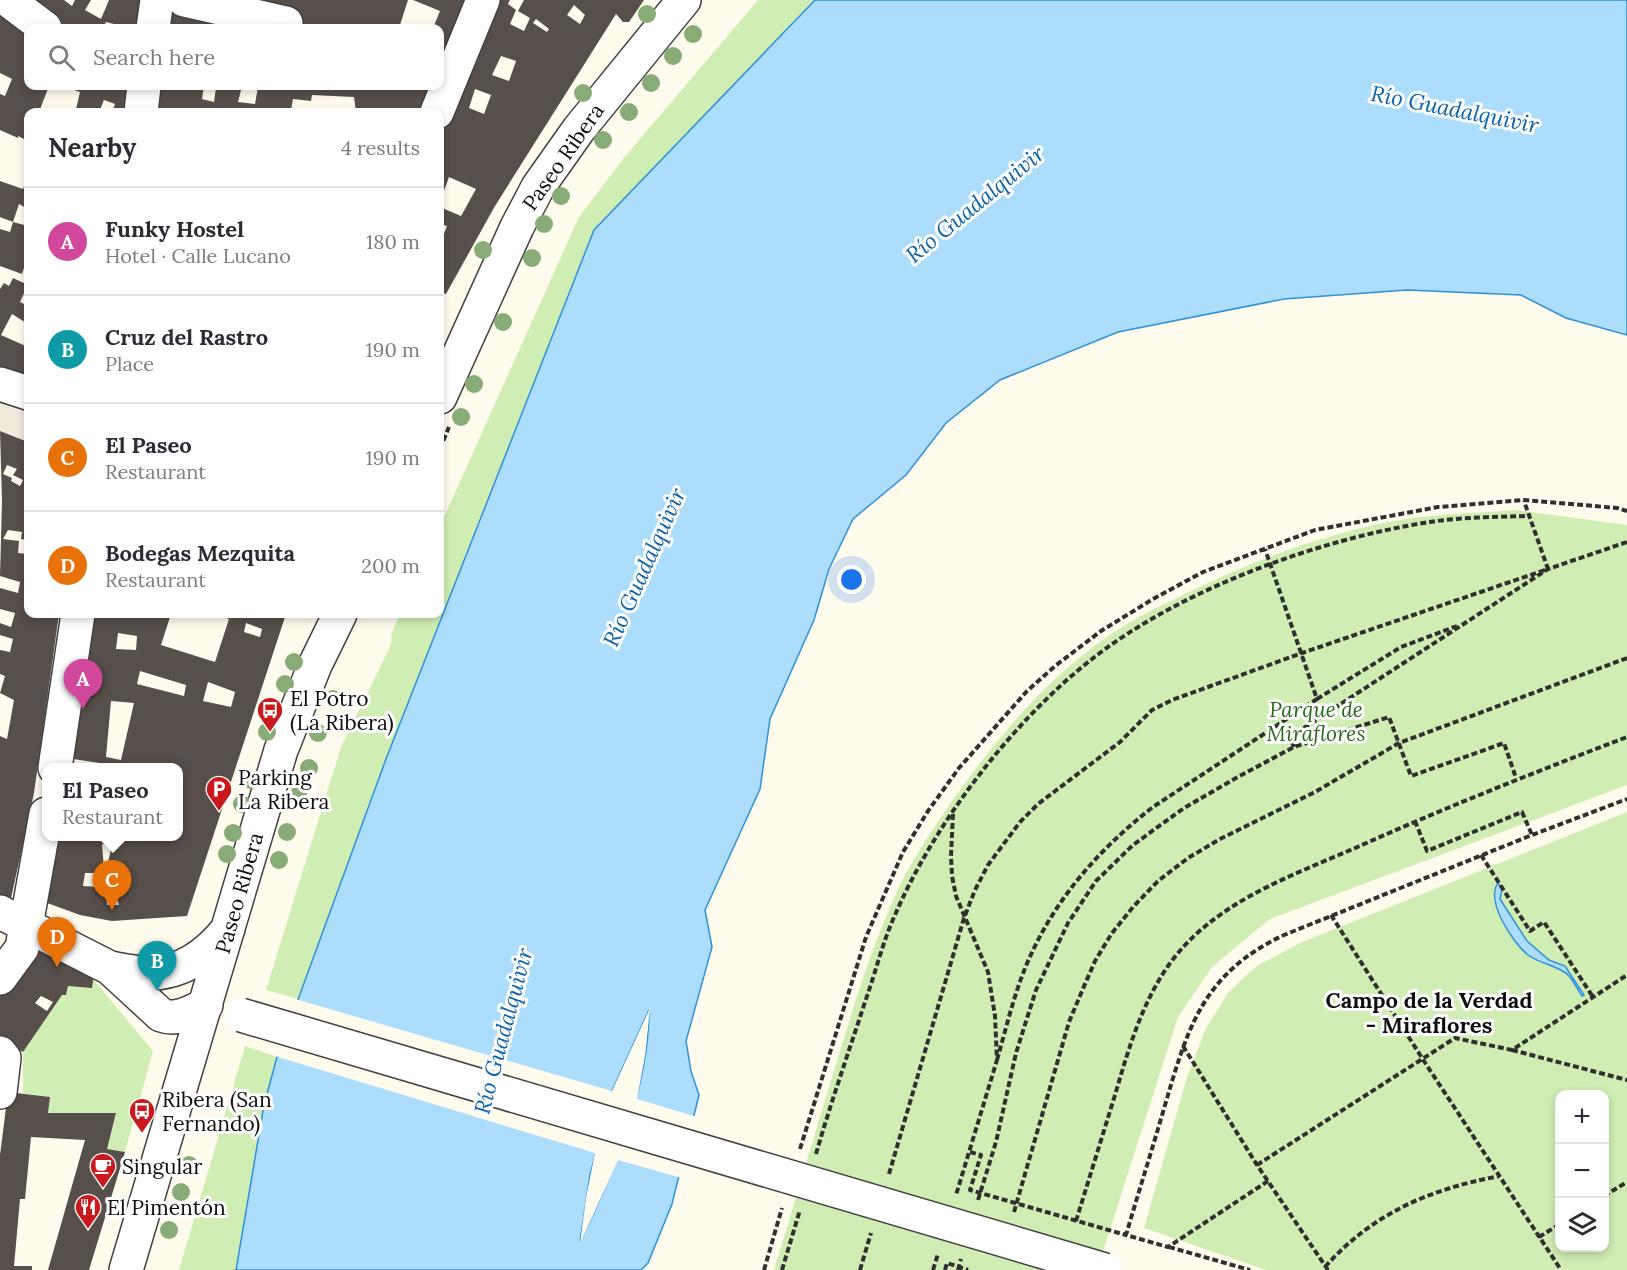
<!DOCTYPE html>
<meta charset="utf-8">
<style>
:root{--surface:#fff;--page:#f7f7f7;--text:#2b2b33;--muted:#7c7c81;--line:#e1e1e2;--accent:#ca191d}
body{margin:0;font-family:Lora,serif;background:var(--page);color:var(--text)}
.controls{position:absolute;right:18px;bottom:18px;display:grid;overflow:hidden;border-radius:12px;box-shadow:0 3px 9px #0003}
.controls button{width:54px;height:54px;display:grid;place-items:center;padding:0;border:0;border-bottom:2px solid var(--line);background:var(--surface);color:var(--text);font:30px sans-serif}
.you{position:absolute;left:852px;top:580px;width:21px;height:21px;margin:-15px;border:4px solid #fff;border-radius:50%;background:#1a73e8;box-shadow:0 0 0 9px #1a73e833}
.badge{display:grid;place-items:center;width:39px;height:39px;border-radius:50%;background:var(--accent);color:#fff;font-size:20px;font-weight:700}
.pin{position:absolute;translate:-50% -50px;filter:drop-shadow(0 2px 3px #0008)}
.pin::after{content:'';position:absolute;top:32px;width:21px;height:18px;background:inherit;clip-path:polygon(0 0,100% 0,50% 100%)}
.popup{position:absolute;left:42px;top:763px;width:141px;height:78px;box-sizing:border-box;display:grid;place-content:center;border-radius:12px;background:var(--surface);filter:drop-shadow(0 2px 4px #0005);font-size:20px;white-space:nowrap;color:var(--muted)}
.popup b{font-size:22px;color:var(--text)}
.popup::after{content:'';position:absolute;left:50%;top:100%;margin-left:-12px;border:12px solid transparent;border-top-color:var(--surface)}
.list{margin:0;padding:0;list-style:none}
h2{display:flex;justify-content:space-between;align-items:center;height:78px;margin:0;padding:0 24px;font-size:26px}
h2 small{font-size:20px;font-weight:400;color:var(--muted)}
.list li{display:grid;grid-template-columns:39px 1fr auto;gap:18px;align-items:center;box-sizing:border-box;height:108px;padding:0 24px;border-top:2px solid var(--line)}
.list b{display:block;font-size:22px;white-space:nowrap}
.list p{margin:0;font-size:20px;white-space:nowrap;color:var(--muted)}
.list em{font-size:20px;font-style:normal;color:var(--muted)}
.icon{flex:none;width:33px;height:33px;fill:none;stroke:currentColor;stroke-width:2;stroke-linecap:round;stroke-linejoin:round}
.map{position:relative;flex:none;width:1627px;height:1270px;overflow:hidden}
.search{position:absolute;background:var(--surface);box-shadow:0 3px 9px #0003;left:24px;top:24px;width:420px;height:66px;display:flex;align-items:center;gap:15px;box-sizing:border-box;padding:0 21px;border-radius:12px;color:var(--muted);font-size:22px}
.panel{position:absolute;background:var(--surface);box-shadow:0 3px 9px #0003;left:24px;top:108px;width:420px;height:510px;border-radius:12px}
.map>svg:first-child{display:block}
.green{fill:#d0edb4;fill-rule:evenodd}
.plaza{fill:#f0ebdc}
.water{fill:#adddfc;stroke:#2e91d9;stroke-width:1.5;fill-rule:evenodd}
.pier{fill:#fffcee;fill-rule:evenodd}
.building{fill:#574f49;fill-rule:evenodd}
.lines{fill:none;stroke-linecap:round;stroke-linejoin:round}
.minor-casing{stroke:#414141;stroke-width:36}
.path{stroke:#303030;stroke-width:4;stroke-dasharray:6 3;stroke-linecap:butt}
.minor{stroke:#fff;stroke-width:33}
.minor-bridge-casing{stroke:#414141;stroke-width:36;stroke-linecap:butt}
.minor-bridge{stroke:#fff;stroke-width:33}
.tree{fill:#88ac78}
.labels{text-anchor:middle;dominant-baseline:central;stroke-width:6;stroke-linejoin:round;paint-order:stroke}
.street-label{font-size:21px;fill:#0e0e0e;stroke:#fff}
.poi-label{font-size:21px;fill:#0e0e0e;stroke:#fff;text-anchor:start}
.park-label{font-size:21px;font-style:italic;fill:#276b18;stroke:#fff}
.water-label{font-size:22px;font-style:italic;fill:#0b62ab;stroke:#fff}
.neighbourhood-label{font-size:22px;font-weight:bold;fill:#0e0e0e;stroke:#fff}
</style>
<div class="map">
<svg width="1627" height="1270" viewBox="0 0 1627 1270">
<rect width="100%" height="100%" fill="#fffcee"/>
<path class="green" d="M 758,0 L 815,0 L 594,230 L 386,759 L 298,999 L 266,990 L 341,747 L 389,649 L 392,639 L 391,634 L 400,614 L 440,614 L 440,526 L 579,217 L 623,159 Z
M 1516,510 L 1627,525 L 1627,785 L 1270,919 L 1212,967 L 1178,1017 L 1097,1270 L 774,1270 C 794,1205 813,1139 833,1074 C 853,1008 872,943 902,881 C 917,852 936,824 955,797 C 998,737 1046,679 1107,637 C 1129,621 1154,609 1179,597 C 1249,562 1327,532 1405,519 C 1441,514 1479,513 1516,510 Z
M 1627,812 L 1627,1270 L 1266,1270 L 1144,1228 L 1187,1077 L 1206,1028 L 1228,993 L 1242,979 L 1257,966 L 1302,942 ZM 1560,1094 L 1604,1094 L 1604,1248 L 1560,1248 Z
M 93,979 L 153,1051 L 125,1152 L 107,1149 L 116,1114 L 48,1113 L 50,1097 L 23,1093 L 23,1052 L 62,995 L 66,995 L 68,986 L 92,988 Z
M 245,1046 L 277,1057 L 264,1105 L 236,1270 L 179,1270 Z"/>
<path class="plaza" d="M 0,380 L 28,390 L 28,442 L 0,431 Z"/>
<path class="water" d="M 815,0 L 1627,0 L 1627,335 L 1566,318 L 1521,295 L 1407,290 L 1284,299 L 1118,332 L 1000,380 L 946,423 L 906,475 L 853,519 L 829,569 L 814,620 L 770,719 L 760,789 L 705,910 L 712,947 L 686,1041 L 691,1071 L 699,1095 L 672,1204 L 648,1263 L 641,1270 L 236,1270 L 264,1105 L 277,1057 L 386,759 L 594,230 ZM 649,1010 C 649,1087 614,1173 580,1242 L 590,1175 L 612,1091 Z
M 1498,883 L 1502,889 L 1500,899 L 1527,941 L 1549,960 L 1565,966 L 1584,995 L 1582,996 C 1578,990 1574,982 1569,976 C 1560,966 1540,964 1528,955 C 1513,943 1485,901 1498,883 Z"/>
<path class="pier" d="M 295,999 L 612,1091 L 650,1008 L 645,1056 L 637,1099 L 697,1117 L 682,1178 L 618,1160 L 580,1244 L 586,1198 L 595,1153 L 275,1056 ZM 645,1023 L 642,1056 L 626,1128 L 584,1230 L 604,1124 L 615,1092 Z"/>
<path class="building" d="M 0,0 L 28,28 L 28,86 L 49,86 L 39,112 L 28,112 L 28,141 L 18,136 L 18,138 L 0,130 L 0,94 L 5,96 L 12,79 L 0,73 Z
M 13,0 L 64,0 L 72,6 L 75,0 L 91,0 L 85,10 L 101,19 L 109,0 L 149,0 L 144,28 L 116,28 L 118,25 L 106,22 L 103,28 L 50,28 Z
M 214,0 L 408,0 L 399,28 L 325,28 L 315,26 L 314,28 L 289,28 Z
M 413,0 L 478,0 L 433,112 L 356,112 L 354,97 L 312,95 L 311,101 L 293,99 L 291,110 L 298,112 L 148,112 L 152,86 L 204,86 L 202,99 L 214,102 L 216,88 L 206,86 L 242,86 L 238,102 L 255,104 L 258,87 L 254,86 L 303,86 L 303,87 L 312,89 L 312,86 L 440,86 L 440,28 L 433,28 L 440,11 Z
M 488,0 L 510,0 L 508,4 L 516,10 L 510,24 L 524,31 L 530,18 L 518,11 L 524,0 L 644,0 L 629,22 L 623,22 L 616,14 L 495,206 L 446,294 L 440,292 L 440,244 L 447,226 L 440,224 L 440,207 L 461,216 L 476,189 L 449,177 L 440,202 L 440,118 ZM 574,5 L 585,15 L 580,24 L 567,15 ZM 536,19 L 549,29 L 547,32 L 533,23 ZM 501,56 L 516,61 L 509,81 L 492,75 ZM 475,89 L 491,95 L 484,114 L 469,108 Z
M 165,4 L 286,28 L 161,28 Z
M 63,86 L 137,86 L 134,112 L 112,112 L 115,104 L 104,100 L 99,112 L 78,112 L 78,110 L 76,109 L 80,92 Z
M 28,175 L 28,209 L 19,204 L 13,222 L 0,217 L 0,181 L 23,189 Z
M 13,222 L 28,226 L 28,255 L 22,274 L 0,266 L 0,229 L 10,232 Z
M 13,278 L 28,285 L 20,302 L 24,304 L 28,297 L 28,324 L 12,314 L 1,335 L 28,347 L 28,390 L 0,380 L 0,289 L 4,283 L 9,286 Z
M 0,431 L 28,442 L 28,540 L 21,539 L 22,532 L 8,530 L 3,539 L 19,541 L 18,553 L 28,554 L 28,614 L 59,614 L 34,793 L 10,903 L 0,898 L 0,736 L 7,739 L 14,700 L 0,693 L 5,676 L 0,674 L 0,650 L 10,652 L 13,639 L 0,635 L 0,623 L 11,627 L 15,613 L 0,609 L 0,588 L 18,593 L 20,582 L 0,576 L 2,501 ZM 7,465 L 17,469 L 13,475 L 23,480 L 20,486 L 11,481 L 12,478 L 3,474 Z
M 94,614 L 171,614 L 161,645 L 215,662 L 229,619 L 214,614 L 286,614 L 187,916 L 112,921 L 80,915 L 39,900 L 52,837 L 178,837 L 178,768 L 105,768 L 106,764 L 67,758 ZM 246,623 L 262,629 L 260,637 L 244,632 ZM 118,633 L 137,636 L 136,650 L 116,649 ZM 140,671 L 186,685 L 184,696 L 137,684 ZM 208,682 L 235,692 L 231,707 L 203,701 ZM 111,701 L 134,703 L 121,760 L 106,757 ZM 102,844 L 112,845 L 107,867 L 119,905 L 107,905 ZM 85,873 L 98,873 L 98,887 L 83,886 Z
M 36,945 L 93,979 L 93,981 L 92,988 L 68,986 L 66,995 L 62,995 L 23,1052 L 0,1040 L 0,996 ZM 41,996 L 53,1002 L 47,1011 L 35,1003 Z
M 8,1092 L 50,1097 L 48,1113 L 116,1113 L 107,1149 L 125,1152 L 89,1270 L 48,1270 L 85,1140 L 31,1137 L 25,1199 L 20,1199 L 14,1266 L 32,1266 L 32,1270 L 0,1270 L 0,1155 Z"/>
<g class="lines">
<g class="minor-casing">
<path id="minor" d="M 8,0 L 45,28
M 184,0 L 286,23
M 153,28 L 157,0
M 141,112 L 144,86
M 437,112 L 483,0
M 0,384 L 28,393
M 440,397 L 517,227 L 538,187 L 579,129 L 684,0
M 55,768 L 78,614
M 0,912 L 110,968 L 161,1015 C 177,1021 191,1012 206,1005
M 110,968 C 122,970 135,973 148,973 C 181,974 208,954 228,929
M 0,978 L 22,948 L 46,814
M 0,1053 L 4,1058 L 0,1092
M 126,1270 L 281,750 L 315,665 L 340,614"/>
</g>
<path class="path" d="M 440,449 L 449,427
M 1317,699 L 1401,647 L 1457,626
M 1294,747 L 1290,737 L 1548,569 L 1627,542
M 953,814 L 951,856 L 952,876 L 956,896 L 988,972 L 995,1016 L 997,1060 L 956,1195
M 1415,821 L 1427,851 L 1522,812 L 1532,835
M 1481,855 L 1530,931 L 1544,922 L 1593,997
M 1331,915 L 1422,1058 L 1561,1270
M 1183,1046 L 1257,1165 L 1328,1270
M 1512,1050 L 1627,1080
M 997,1060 C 1005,1032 1012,1003 1022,976 C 1048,907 1095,852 1153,807 L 1317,699 L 1265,549
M 800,1149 L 866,937 L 903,852 L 928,811 L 959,768 L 1027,691 L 1055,666 L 1101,631 L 1153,599 L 1203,572 L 1315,530 L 1438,507 L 1524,500 L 1617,508 L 1627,511
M 970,1152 L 981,1155 L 970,1190 L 1126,1235
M 816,1154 C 831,1102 849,1051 866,999 C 876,971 883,941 895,915 C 935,822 1013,721 1092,659 C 1181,589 1319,539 1430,522 C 1462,517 1497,517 1529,516
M 1257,1165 L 1455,1038 L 1512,1050 L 1627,975
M 889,1174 L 964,918 L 975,890 L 988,865 L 1020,822 L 1038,804 L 1120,742 L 1152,710 L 1172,700 L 1302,653 L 1548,569 L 1524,501
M 1268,1181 L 1168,1247 L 1126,1235 C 1138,1194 1151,1153 1163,1112 C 1187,1030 1201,974 1284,935 L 1532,835 L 1627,799
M 1604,1196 L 1627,1182
M 978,1200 L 996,1142 L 1016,1053 L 1036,990 L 1068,923 L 1096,881 L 1133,845 L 1184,808 L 1236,778 L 1294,747 L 1389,717 L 1411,776 L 1504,743 L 1516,778
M 1014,1212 L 1069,1022 L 1082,991 L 1095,961 L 1112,933 L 1133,907 L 1158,881 L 1188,858 L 1220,839 L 1315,792 L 1399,743 L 1627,658
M 1076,1221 C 1089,1179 1102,1137 1115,1095 C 1128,1051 1140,1008 1166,969 C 1211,902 1292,876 1362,845 C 1449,806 1538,771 1627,737
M 1539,1237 L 1560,1224
M 1169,1247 L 1250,1270
M 1325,1267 C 1373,1213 1430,1189 1500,1176
M 764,1270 L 782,1208
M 782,1270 L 800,1210
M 860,1270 L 871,1233
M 933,1270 L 938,1254
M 945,1270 L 947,1263 L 968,1270
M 958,1270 L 961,1259"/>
<use href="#minor" class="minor"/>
<g class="minor-bridge-casing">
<path id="minor-bridge" d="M 241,1015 L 1105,1270"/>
</g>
<use href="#minor-bridge" class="minor-bridge"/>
</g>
<g class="tree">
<circle cx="647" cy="14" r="9"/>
<circle cx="693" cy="34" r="9"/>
<circle cx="673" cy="56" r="9"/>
<circle cx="651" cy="83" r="9"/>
<circle cx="583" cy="93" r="9"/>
<circle cx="629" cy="112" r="9"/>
<circle cx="603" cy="140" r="9"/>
<circle cx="561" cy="196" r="9"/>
<circle cx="544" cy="224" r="9"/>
<circle cx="483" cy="250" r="9"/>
<circle cx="532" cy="258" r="9"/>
<circle cx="503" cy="322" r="9"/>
<circle cx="474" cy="384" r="9"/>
<circle cx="461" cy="417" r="9"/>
<circle cx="294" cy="662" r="9"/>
<circle cx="285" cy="684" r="9"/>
<circle cx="333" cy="699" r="9"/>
<circle cx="267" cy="732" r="9"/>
<circle cx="318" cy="733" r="9"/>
<circle cx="309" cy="768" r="9"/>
<circle cx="251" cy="780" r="9"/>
<circle cx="298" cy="795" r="9"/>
<circle cx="242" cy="804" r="9"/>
<circle cx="287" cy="832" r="9"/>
<circle cx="233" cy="833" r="9"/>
<circle cx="227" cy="854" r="9"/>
<circle cx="279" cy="860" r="9"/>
<circle cx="189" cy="1165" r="9"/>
<circle cx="181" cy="1192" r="9"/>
<circle cx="169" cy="1230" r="9"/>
</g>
<defs>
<g id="bus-pin" transform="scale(1.35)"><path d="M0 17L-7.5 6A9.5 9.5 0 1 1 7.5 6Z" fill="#ca191d" stroke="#fff"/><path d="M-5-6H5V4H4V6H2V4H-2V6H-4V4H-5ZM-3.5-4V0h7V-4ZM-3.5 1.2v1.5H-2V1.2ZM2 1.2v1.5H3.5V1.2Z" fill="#fff"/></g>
<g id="parking-pin" transform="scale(1.35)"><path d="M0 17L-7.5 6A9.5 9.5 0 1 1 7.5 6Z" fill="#ca191d" stroke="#fff"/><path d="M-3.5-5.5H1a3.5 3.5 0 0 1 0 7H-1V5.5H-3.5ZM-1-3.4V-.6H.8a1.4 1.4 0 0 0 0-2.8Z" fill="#fff"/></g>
<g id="cafe-pin" transform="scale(1.35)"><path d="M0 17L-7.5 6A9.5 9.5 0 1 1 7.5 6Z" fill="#ca191d" stroke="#fff"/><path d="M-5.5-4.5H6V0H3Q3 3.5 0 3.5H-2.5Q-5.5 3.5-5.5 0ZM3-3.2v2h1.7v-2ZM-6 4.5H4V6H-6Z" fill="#fff"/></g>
<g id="restaurant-pin" transform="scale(1.35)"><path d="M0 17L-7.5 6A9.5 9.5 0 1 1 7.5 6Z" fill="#ca191d" stroke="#fff"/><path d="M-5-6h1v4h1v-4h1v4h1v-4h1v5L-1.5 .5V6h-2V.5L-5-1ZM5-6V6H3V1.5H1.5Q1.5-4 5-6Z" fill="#fff"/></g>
</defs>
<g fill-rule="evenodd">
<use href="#bus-pin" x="270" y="710"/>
<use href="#parking-pin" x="219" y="789"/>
<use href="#bus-pin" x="142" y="1111"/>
<use href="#cafe-pin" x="103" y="1166"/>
<use href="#restaurant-pin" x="88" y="1207"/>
</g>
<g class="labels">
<g class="street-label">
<text transform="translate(563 157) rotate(-55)">Paseo Ribera</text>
<text transform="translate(239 893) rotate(-74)">Paseo Ribera</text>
</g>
<g class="poi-label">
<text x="290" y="698">El Potro<tspan x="290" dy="24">(La Ribera)</tspan></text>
<text x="238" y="777">Parking<tspan x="238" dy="24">La Ribera</tspan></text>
<text x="162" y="1099">Ribera (San<tspan x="162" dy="24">Fernando)</tspan></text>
<text x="122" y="1166">Singular</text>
<text x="107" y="1207">El Pimentón</text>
</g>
<g class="park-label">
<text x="1316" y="709">Parque de<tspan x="1316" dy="24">Miraflores</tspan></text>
</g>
<g class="water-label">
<text transform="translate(1455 109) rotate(11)">Río Guadalquivir</text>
<text transform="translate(975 204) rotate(-39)">Río Guadalquivir</text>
<text transform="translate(644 567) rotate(-66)">Río Guadalquivir</text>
<text transform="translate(503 1031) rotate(-75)">Río Guadalquivir</text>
</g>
<g class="neighbourhood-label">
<text x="1429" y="1000">Campo de la Verdad<tspan x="1429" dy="25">- Miraflores</tspan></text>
</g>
</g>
</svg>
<div class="controls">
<button>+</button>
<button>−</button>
<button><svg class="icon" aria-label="layers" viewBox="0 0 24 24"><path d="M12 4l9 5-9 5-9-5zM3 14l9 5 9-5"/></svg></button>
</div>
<div class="you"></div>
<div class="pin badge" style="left:83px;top:709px;background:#d1479c">A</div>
<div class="pin badge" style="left:157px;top:991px;background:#0f9aa8">B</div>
<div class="pin badge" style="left:112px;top:910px;background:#e8710a">C</div>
<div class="popup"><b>El Paseo</b>Restaurant</div>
<div class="pin badge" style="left:57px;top:967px;background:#e8710a">D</div>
<div class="search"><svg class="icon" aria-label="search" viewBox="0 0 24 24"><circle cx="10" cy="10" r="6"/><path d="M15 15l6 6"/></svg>Search here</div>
<section class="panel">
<h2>Nearby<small>4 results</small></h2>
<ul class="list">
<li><span class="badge" style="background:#d1479c">A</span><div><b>Funky Hostel</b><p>Hotel · Calle Lucano</p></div><em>180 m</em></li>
<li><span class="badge" style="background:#0f9aa8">B</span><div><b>Cruz del Rastro</b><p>Place</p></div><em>190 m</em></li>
<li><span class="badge" style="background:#e8710a">C</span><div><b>El Paseo</b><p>Restaurant</p></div><em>190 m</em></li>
<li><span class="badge" style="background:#e8710a">D</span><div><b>Bodegas Mezquita</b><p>Restaurant</p></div><em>200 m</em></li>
</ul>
</section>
</div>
